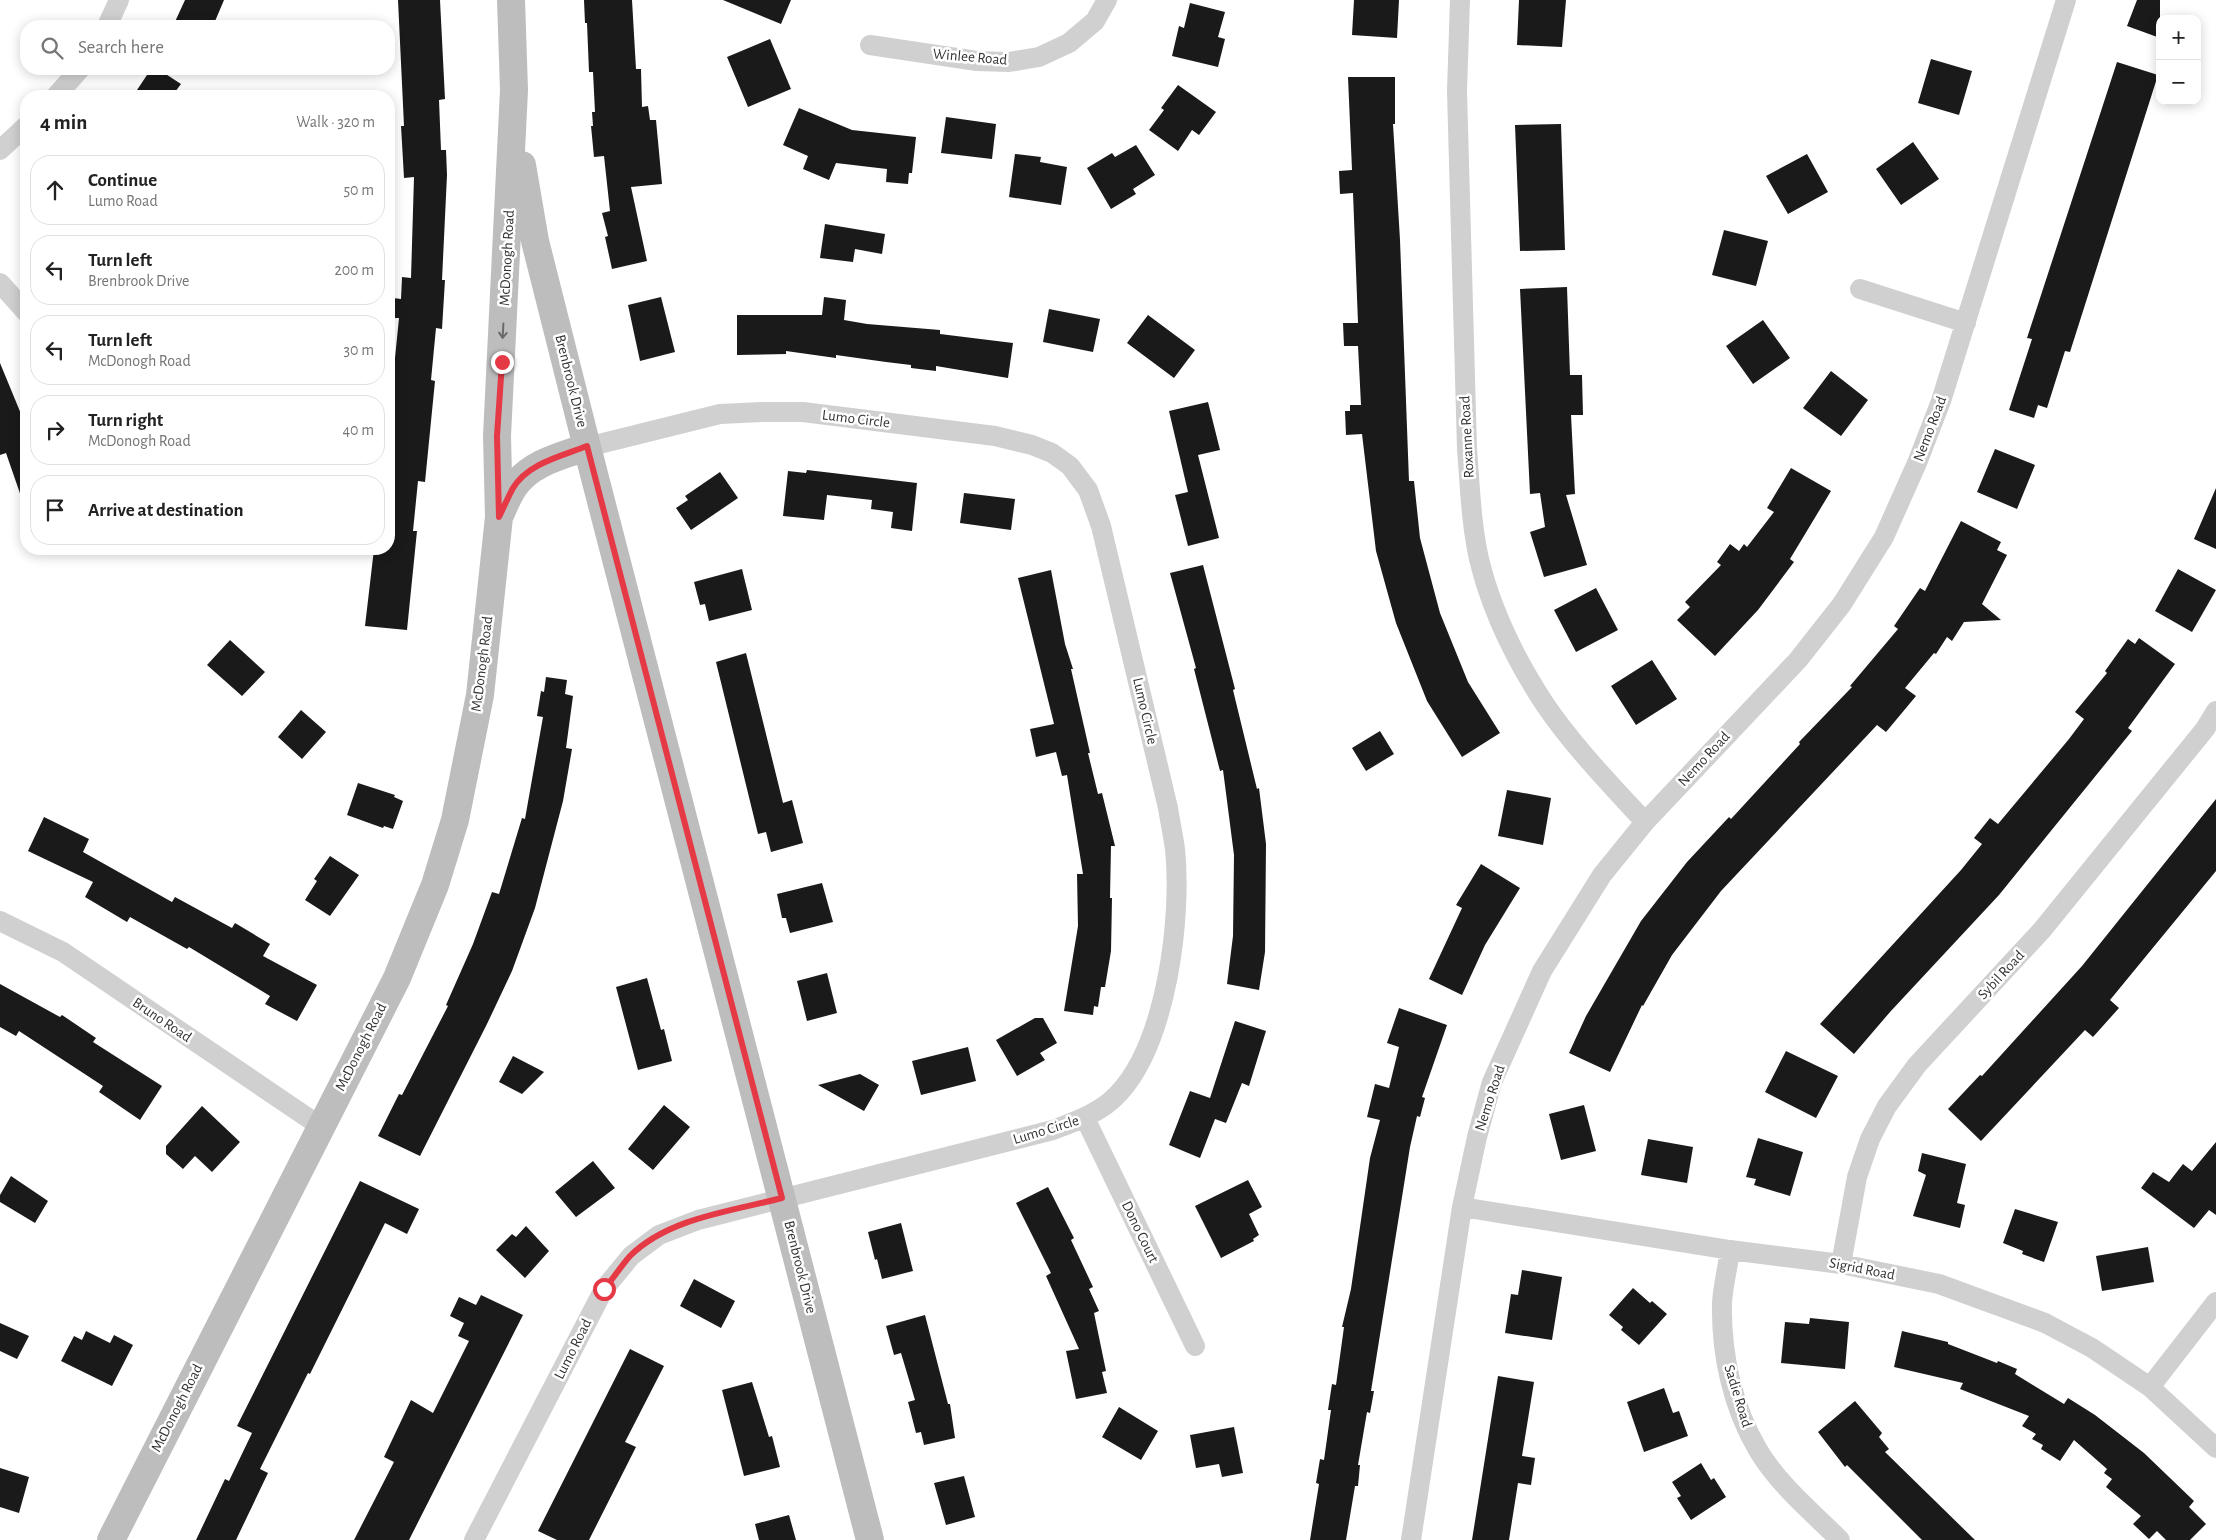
<!DOCTYPE html>
<meta charset="utf-8">
<style>
:root{--surface:#fff;--page:#f2f2f2;--text:#222;--muted:#767676;--line:#e0e0e0}
body{margin:0;font-family:"Alegreya Sans",sans-serif;background:var(--page);color:var(--text)}
.controls{position:absolute;right:15px;top:15px;display:grid;overflow:hidden;border-radius:10px;box-shadow:0 2px 12px #0003}
.controls button{width:45px;height:45px;display:grid;place-items:center;padding:0;border:0;border-bottom:1px solid var(--line);background:var(--surface);color:var(--text);font:25px sans-serif}
.stop{position:absolute;width:15px;height:15px;margin:-11px;border:4px solid #e63946;border-radius:50%;background:#fff}
.stop.end{background:#e63946;border-color:#fff;box-shadow:0 1px 5px #0008}
.list{margin:0;padding:0;list-style:none}
h2{display:flex;justify-content:space-between;align-items:center;height:65px;margin:0;padding:0 20px;font-size:21px}
h2 small{font-size:16px;font-weight:400;color:var(--muted)}
.list li{display:grid;grid-template-columns:32px 1fr auto;gap:15px;align-items:center;box-sizing:border-box;height:70px;margin:0 10px 10px;padding:0 10px;border:1px solid var(--line);border-radius:20px}
.list b{display:block;font-size:19px;white-space:nowrap}
.list p{margin:0;font-size:16px;white-space:nowrap;color:var(--muted)}
.list em{font-size:16px;font-style:normal;color:var(--muted)}
.icon{flex:none;width:28px;height:28px;fill:none;stroke:currentColor;stroke-width:2;stroke-linecap:round;stroke-linejoin:round}
.map{position:relative;flex:none;width:2216px;height:1540px;overflow:hidden}
.search{position:absolute;background:var(--surface);box-shadow:0 2px 12px #0003;left:20px;top:20px;width:375px;height:55px;display:flex;align-items:center;gap:12px;box-sizing:border-box;padding:0 18px;border-radius:20px;color:var(--muted);font-size:19px}
.panel{position:absolute;background:var(--surface);box-shadow:0 2px 12px #0003;left:20px;top:90px;width:375px;height:465px;border-radius:20px}
.map>svg:first-child{display:block}
.building{fill:#1a1a1a}
.lines{fill:none;stroke-linecap:round;stroke-linejoin:round}
.street{stroke:#d0d0d0;stroke-width:20}
.secondary{stroke:#bdbdbd;stroke-width:28}
.oneway{stroke:#6a6a6a}
.route{stroke:#e63946;stroke-width:6}
.labels{text-anchor:middle;dominant-baseline:central;stroke-width:5;stroke-linejoin:round;paint-order:stroke}
.street-label{font-size:15px;fill:#333;stroke:#fff}
</style>
<div class="map">
<svg width="2216" height="1540" viewBox="0 0 2216 1540">
<rect width="100%" height="100%" fill="#fff"/>
<path class="building" d="M 185,0 L 224,0 L 213,26 L 173,26 Z
M 398,0 L 440,0 L 445,99 L 439,100 L 441,150 L 446,150 L 447,175 L 442,280 L 445,280 L 442,329 L 436,328 L 431,380 L 435,381 L 425,482 L 418,481 L 413,531 L 417,531 L 407,630 L 365,626 L 374,549 L 389,549 L 389,418 L 399,318 L 392,318 L 393,298 L 401,299 L 402,277 L 411,278 L 414,177 L 404,178 L 401,126 L 404,126 Z
M 584,0 L 632,0 L 636,69 L 641,69 L 642,107 L 648,106 L 650,120 L 656,120 L 662,184 L 631,187 L 647,261 L 612,269 L 605,237 L 608,236 L 602,213 L 610,211 L 604,156 L 594,157 L 591,126 L 593,126 L 592,112 L 595,112 L 593,72 L 589,72 L 587,23 L 585,23 Z
M 723,0 L 791,0 L 781,24 Z
M 1354,0 L 1399,0 L 1397,38 L 1352,35 Z
M 1519,0 L 1566,0 L 1562,47 L 1517,45 Z
M 2137,0 L 2160,0 L 2160,38 L 2127,26 Z
M 1190,3 L 1225,12 L 1218,37 L 1225,39 L 1218,67 L 1172,56 L 1179,26 L 1184,28 Z
M 770,39 L 791,89 L 748,107 L 727,57 Z
M 1931,59 L 1972,71 L 1959,115 L 1918,103 Z
M 2117,62 L 2158,75 L 2070,352 L 2065,351 L 2047,408 L 2038,405 L 2034,418 L 2009,410 L 2032,339 L 2027,338 Z
M 151,69 L 158,69 L 181,84 L 172,96 L 133,96 Z
M 1348,77 L 1395,77 L 1395,124 L 1393,124 L 1400,240 L 1409,481 L 1414,481 L 1420,538 L 1440,613 L 1468,682 L 1500,733 L 1462,757 L 1427,701 L 1396,623 L 1376,551 L 1362,434 L 1346,435 L 1345,411 L 1350,411 L 1350,405 L 1361,405 L 1358,346 L 1344,346 L 1343,323 L 1358,323 L 1353,193 L 1340,194 L 1339,171 L 1352,170 Z
M 1178,85 L 1216,112 L 1199,135 L 1192,130 L 1178,151 L 1149,130 L 1164,110 L 1161,108 Z
M 799,108 L 852,130 L 916,137 L 912,173 L 909,173 L 908,184 L 886,182 L 887,169 L 836,163 L 829,180 L 803,169 L 808,156 L 783,145 Z
M 946,117 L 996,124 L 992,159 L 941,153 Z
M 1561,124 L 1565,250 L 1520,251 L 1515,125 Z
M 1913,142 L 1939,179 L 1901,205 L 1876,169 Z
M 1136,145 L 1155,175 L 1133,189 L 1136,194 L 1111,209 L 1087,168 L 1112,153 L 1115,157 Z
M 1015,154 L 1041,157 L 1040,162 L 1067,167 L 1061,205 L 1009,197 Z
M 1807,154 L 1828,192 L 1788,214 L 1766,176 Z
M 825,224 L 885,234 L 882,254 L 855,249 L 853,262 L 820,258 Z
M 1724,230 L 1768,241 L 1756,286 L 1712,275 Z
M 1567,287 L 1570,375 L 1582,375 L 1583,415 L 1571,415 L 1575,494 L 1566,495 L 1587,565 L 1544,577 L 1530,532 L 1545,527 L 1540,493 L 1530,494 L 1520,289 Z
M 661,297 L 675,352 L 640,361 L 628,305 Z
M 824,297 L 846,300 L 844,320 L 867,324 L 940,330 L 940,334 L 1013,343 L 1008,378 L 936,366 L 936,371 L 911,368 L 911,365 L 886,362 L 836,355 L 836,358 L 786,351 L 786,354 L 737,355 L 737,315 L 822,315 Z
M 1049,309 L 1100,319 L 1093,352 L 1043,342 Z
M 1148,315 L 1195,350 L 1174,378 L 1127,343 Z
M 1763,320 L 1790,358 L 1753,384 L 1726,346 Z
M 0,363 L 26,426 L 26,501 L 23,502 L 6,453 L 0,455 Z
M 1831,371 L 1868,400 L 1841,436 L 1803,408 Z
M 1208,402 L 1220,450 L 1198,455 L 1219,538 L 1188,546 L 1175,495 L 1188,492 L 1169,411 Z
M 1995,449 L 2035,465 L 2017,509 L 1977,492 Z
M 1791,468 L 1831,491 L 1790,559 L 1794,562 L 1758,610 L 1715,656 L 1677,620 L 1690,607 L 1685,602 L 1721,565 L 1717,562 L 1730,544 L 1739,551 L 1744,544 L 1747,547 L 1774,512 L 1767,508 Z
M 807,470 L 917,483 L 912,531 L 891,528 L 893,512 L 871,509 L 872,500 L 827,495 L 824,520 L 783,516 L 788,471 L 806,473 Z
M 720,472 L 738,498 L 691,530 L 676,508 L 688,500 L 685,496 Z
M 2216,488 L 2216,549 L 2194,539 Z
M 964,493 L 1015,499 L 1011,530 L 960,523 Z
M 1961,521 L 2001,542 L 1997,550 L 2007,555 L 1982,604 L 2001,620 L 1964,622 L 1952,641 L 1947,637 L 1936,654 L 1934,653 L 1905,688 L 1916,696 L 1886,732 L 1877,725 L 1721,891 L 1672,955 L 1643,1006 L 1642,1005 L 1610,1072 L 1569,1053 L 1586,1016 L 1641,921 L 1687,862 L 1729,817 L 1731,819 L 1800,744 L 1799,742 L 1852,687 L 1850,686 L 1898,629 L 1894,626 L 1920,588 L 1925,591 Z
M 1203,565 L 1235,689 L 1233,690 L 1257,789 L 1259,788 L 1266,844 L 1265,952 L 1259,990 L 1227,984 L 1233,936 L 1234,855 L 1223,770 L 1220,771 L 1194,669 L 1196,668 L 1170,573 Z
M 742,569 L 752,610 L 709,621 L 705,604 L 700,605 L 694,582 Z
M 2178,569 L 2216,590 L 2192,632 L 2155,611 Z
M 1051,570 L 1065,644 L 1073,669 L 1071,669 L 1090,753 L 1088,753 L 1098,794 L 1102,793 L 1115,846 L 1111,846 L 1110,898 L 1112,898 L 1111,951 L 1105,987 L 1101,987 L 1098,1007 L 1094,1006 L 1093,1015 L 1064,1011 L 1078,926 L 1077,874 L 1083,874 L 1067,775 L 1062,776 L 1056,752 L 1036,757 L 1030,729 L 1054,724 L 1018,578 Z
M 1596,588 L 1618,630 L 1576,652 L 1554,610 Z
M 2139,638 L 2175,664 L 2128,728 L 2132,731 L 1999,895 L 1890,1012 L 1854,1054 L 1820,1024 L 1961,870 L 1982,844 L 1974,838 L 1990,818 L 1998,824 L 2069,739 L 2084,719 L 2075,712 L 2107,673 L 2105,671 L 2128,639 L 2135,644 Z
M 230,640 L 265,672 L 242,696 L 207,665 Z
M 746,653 L 783,803 L 792,800 L 803,843 L 771,852 L 766,832 L 758,834 L 716,662 Z
M 1652,660 L 1677,699 L 1636,725 L 1611,686 Z
M 546,677 L 567,680 L 565,694 L 573,696 L 566,748 L 572,749 L 563,801 L 535,908 L 512,971 L 487,1024 L 420,1156 L 378,1136 L 399,1094 L 402,1095 L 448,1006 L 446,1005 L 473,944 L 492,892 L 499,894 L 522,818 L 525,819 L 543,717 L 537,716 L 541,691 L 544,692 Z
M 301,710 L 326,732 L 302,759 L 278,737 Z
M 1380,731 L 1394,754 L 1366,771 L 1352,748 Z
M 358,783 L 395,795 L 394,797 L 403,801 L 393,829 L 384,826 L 383,828 L 347,815 Z
M 1507,790 L 1551,798 L 1543,845 L 1498,836 Z
M 2216,799 L 2216,871 L 2110,1000 L 2119,1008 L 2093,1037 L 2085,1030 L 1981,1141 L 1948,1109 L 1980,1075 L 1982,1076 L 2082,966 Z
M 44,817 L 89,839 L 83,852 L 172,902 L 175,897 L 232,928 L 235,923 L 270,944 L 263,956 L 317,985 L 297,1021 L 265,1004 L 270,996 L 189,947 L 187,949 L 130,917 L 127,922 L 85,897 L 93,882 L 28,851 Z
M 330,856 L 359,875 L 330,916 L 305,900 L 317,881 L 314,879 Z
M 1481,864 L 1520,888 L 1485,945 L 1462,995 L 1429,979 L 1462,908 L 1456,905 Z
M 822,883 L 833,922 L 790,933 L 786,918 L 782,918 L 777,894 Z
M 827,973 L 837,1013 L 807,1021 L 797,981 Z
M 647,978 L 661,1030 L 664,1029 L 672,1061 L 638,1070 L 616,987 Z
M 0,984 L 60,1017 L 62,1015 L 96,1038 L 93,1042 L 162,1086 L 140,1120 L 99,1092 L 103,1086 L 19,1031 L 16,1036 L 0,1027 Z
M 1399,1008 L 1447,1025 L 1422,1097 L 1425,1098 L 1420,1117 L 1417,1116 L 1410,1147 L 1371,1391 L 1374,1391 L 1370,1413 L 1367,1412 L 1358,1465 L 1360,1465 L 1358,1486 L 1355,1486 L 1346,1540 L 1310,1540 L 1319,1484 L 1316,1483 L 1320,1459 L 1324,1460 L 1331,1410 L 1328,1410 L 1332,1384 L 1336,1385 L 1344,1327 L 1342,1327 L 1351,1289 L 1370,1158 L 1380,1120 L 1367,1117 L 1375,1084 L 1389,1088 L 1399,1047 L 1387,1043 Z
M 1035,1018 L 1043,1018 L 1057,1043 L 1040,1053 L 1045,1060 L 1017,1076 L 996,1040 Z
M 1235,1021 L 1266,1031 L 1249,1086 L 1242,1083 L 1226,1123 L 1215,1119 L 1200,1158 L 1169,1145 L 1190,1091 L 1210,1098 Z
M 968,1047 L 976,1081 L 921,1095 L 912,1061 Z
M 1786,1051 L 1838,1076 L 1816,1118 L 1765,1092 Z
M 513,1056 L 544,1072 L 522,1094 L 499,1082 Z
M 860,1074 L 879,1085 L 864,1111 L 818,1085 Z
M 664,1105 L 690,1127 L 653,1170 L 628,1149 Z
M 1584,1105 L 1596,1151 L 1561,1160 L 1549,1114 Z
M 202,1106 L 240,1142 L 212,1172 L 195,1156 L 183,1169 L 166,1154 L 166,1146 Z
M 1758,1138 L 1803,1152 L 1790,1196 L 1754,1185 L 1756,1179 L 1746,1177 Z
M 1648,1139 L 1693,1147 L 1687,1183 L 1641,1175 Z
M 2216,1142 L 2216,1215 L 2209,1210 L 2194,1228 L 2141,1188 L 2153,1172 L 2169,1182 L 2183,1164 L 2192,1171 Z
M 1922,1153 L 1966,1164 L 1957,1203 L 1965,1205 L 1960,1228 L 1913,1216 L 1926,1175 L 1918,1171 Z
M 593,1161 L 615,1188 L 576,1217 L 555,1192 Z
M 11,1176 L 48,1201 L 35,1223 L 0,1202 L 0,1195 Z
M 1248,1180 L 1262,1207 L 1249,1214 L 1259,1235 L 1253,1239 L 1254,1241 L 1221,1258 L 1195,1206 Z
M 360,1181 L 419,1209 L 407,1234 L 385,1223 L 310,1374 L 308,1373 L 260,1469 L 268,1473 L 236,1540 L 196,1540 L 225,1479 L 229,1481 L 252,1433 L 237,1426 Z
M 1048,1187 L 1074,1238 L 1071,1240 L 1093,1287 L 1089,1289 L 1099,1311 L 1094,1313 L 1106,1371 L 1102,1372 L 1107,1393 L 1076,1399 L 1066,1351 L 1079,1349 L 1046,1276 L 1051,1273 L 1016,1203 Z
M 2015,1209 L 2058,1222 L 2044,1262 L 2022,1254 L 2023,1251 L 2003,1243 Z
M 901,1223 L 913,1271 L 882,1279 L 877,1259 L 875,1260 L 868,1232 Z
M 526,1226 L 549,1251 L 525,1278 L 496,1250 L 512,1234 L 516,1237 Z
M 2148,1247 L 2154,1282 L 2102,1291 L 2096,1256 Z
M 1522,1270 L 1562,1277 L 1552,1340 L 1505,1333 L 1511,1294 L 1518,1295 Z
M 694,1279 L 735,1301 L 721,1328 L 680,1306 Z
M 1633,1288 L 1650,1303 L 1652,1301 L 1667,1314 L 1639,1345 L 1621,1330 L 1623,1327 L 1609,1315 Z
M 481,1295 L 523,1315 L 409,1540 L 354,1540 L 394,1462 L 384,1457 L 411,1400 L 433,1413 L 469,1341 L 458,1336 L 464,1323 L 450,1316 L 459,1297 L 476,1305 Z
M 925,1315 L 948,1404 L 950,1404 L 955,1438 L 924,1445 L 921,1432 L 916,1433 L 908,1402 L 915,1400 L 901,1353 L 894,1355 L 886,1326 Z
M 1810,1318 L 1849,1322 L 1845,1369 L 1781,1363 L 1785,1322 L 1809,1324 Z
M 0,1323 L 29,1336 L 17,1359 L 0,1351 Z
M 86,1331 L 110,1343 L 114,1335 L 133,1345 L 112,1386 L 61,1361 L 74,1336 L 82,1340 Z
M 1902,1331 L 1948,1342 L 1948,1344 L 1997,1363 L 1998,1361 L 2017,1369 L 2015,1374 L 2064,1404 L 2068,1398 L 2095,1415 L 2144,1453 L 2194,1501 L 2189,1507 L 2206,1524 L 2190,1540 L 2166,1540 L 2157,1531 L 2149,1539 L 2133,1524 L 2141,1516 L 2106,1487 L 2112,1479 L 2104,1473 L 2107,1469 L 2074,1440 L 2060,1461 L 2041,1449 L 2043,1445 L 2032,1439 L 2036,1434 L 2022,1426 L 2029,1416 L 1960,1389 L 1963,1383 L 1894,1367 Z
M 630,1349 L 664,1366 L 625,1442 L 636,1447 L 589,1540 L 557,1540 L 538,1531 Z
M 1498,1376 L 1534,1382 L 1522,1456 L 1535,1458 L 1531,1485 L 1518,1483 L 1509,1540 L 1472,1540 Z
M 752,1382 L 769,1437 L 772,1436 L 780,1467 L 744,1476 L 722,1390 Z
M 1664,1388 L 1673,1413 L 1679,1411 L 1688,1436 L 1644,1452 L 1627,1402 Z
M 1855,1401 L 1882,1433 L 1879,1437 L 1889,1449 L 1885,1452 L 1975,1540 L 1922,1540 L 1847,1465 L 1845,1467 L 1818,1432 Z
M 1119,1407 L 1158,1431 L 1141,1460 L 1102,1437 Z
M 1234,1427 L 1243,1473 L 1222,1477 L 1219,1464 L 1196,1468 L 1190,1435 Z
M 1701,1463 L 1711,1480 L 1714,1478 L 1726,1497 L 1691,1520 L 1677,1498 L 1681,1496 L 1672,1482 Z
M 0,1468 L 29,1477 L 19,1513 L 0,1507 Z
M 964,1476 L 975,1517 L 946,1525 L 934,1483 Z
M 789,1515 L 796,1540 L 759,1540 L 755,1524 Z"/>
<g class="lines">
<path class="street" d="M 1460,0 L 1457,91 L 1467,449 C 1470,486 1471,523 1479,559 C 1491,609 1516,660 1544,703 C 1573,746 1610,784 1645,822
M 107,26 L 119,0
M 870,45 L 977,61 L 1009,62 L 1039,57 L 1069,43 L 1095,21 L 1107,0
M 56,96 L 80,69
M 0,150 L 26,126
M 0,283 L 26,312
M 1860,289 L 1966,323
M 0,921 L 63,952 L 320,1126
M 1085,1118 L 1195,1346
M 1462,1207 L 1730,1250 L 1841,1264 L 1939,1284 L 2045,1323 L 2092,1348 L 2150,1387 L 2216,1448
M 1730,1250 C 1728,1267 1723,1285 1722,1303 C 1721,1353 1732,1406 1758,1450 C 1778,1484 1812,1512 1840,1540
M 1841,1264 L 1857,1177 L 1870,1139 L 1887,1106 L 1917,1065 L 2042,930 L 2205,729 L 2216,711
M 2150,1387 L 2216,1302
M 474,1540 L 604,1289 L 631,1256 L 659,1235 L 698,1220 L 1053,1130 C 1077,1121 1102,1112 1119,1093 C 1167,1041 1182,917 1175,849 C 1173,835 1170,821 1168,808 L 1101,526 L 1088,490 L 1070,466 L 1052,453 L 1032,445 L 995,436 L 803,412 L 762,412 L 720,414 L 587,447
M 1411,1540 L 1462,1207 L 1477,1137 L 1492,1082 L 1542,971 L 1602,875 L 1645,822 L 1798,660 L 1842,604 L 1884,537 L 1917,463 L 1941,401 L 2066,0"/>
<path class="secondary" d="M 522,165 L 535,241 L 587,447 L 870,1540
M 500,515 C 504,506 508,496 514,487 C 530,463 561,456 587,447
M 111,1540 L 397,978 L 435,885 L 455,820 L 480,695 L 499,517 L 497,436 L 514,90 L 511,0"/>
</g>
<defs><path id="oneway-shaft" d="M-6 0H5M1.5-3L5.5 0L1.5 3" fill="none" stroke-width="1.6" stroke-linecap="round" stroke-linejoin="round" transform="scale(1.25)"/></defs>
<use class="oneway" href="#oneway-shaft" transform="translate(503 331) rotate(93)"/>
<g class="lines">
<path class="route" d="M 502,362 L 497,436 L 499,517 C 504,507 508,497 513,488 C 528,463 562,456 587,446 L 782,1198 C 732,1211 668,1218 630,1256 C 621,1266 613,1279 604,1289"/>
</g>
<g class="labels">
<g class="street-label">
<text transform="translate(970 57) rotate(5)">Winlee Road</text>
<text transform="translate(507 258) rotate(-87)">McDonogh Road</text>
<text transform="translate(571 381) rotate(76)">Brenbrook Drive</text>
<text transform="translate(856 419) rotate(7)">Lumo Circle</text>
<text transform="translate(1930 429) rotate(-69)">Nemo Road</text>
<text transform="translate(1467 437) rotate(-93)">Roxanne Road</text>
<text transform="translate(482 664) rotate(-83)">McDonogh Road</text>
<text transform="translate(1145 711) rotate(77)">Lumo Circle</text>
<text transform="translate(1704 759) rotate(-47)">Nemo Road</text>
<text transform="translate(2001 975) rotate(-47)">Sybil Road</text>
<text transform="translate(162 1020) rotate(34)">Bruno Road</text>
<text transform="translate(361 1047) rotate(-63)">McDonogh Road</text>
<text transform="translate(1490 1098) rotate(-72)">Nemo Road</text>
<text transform="translate(1046 1130) rotate(-17)">Lumo Circle</text>
<text transform="translate(1140 1232) rotate(64)">Dono Court</text>
<text transform="translate(800 1267) rotate(76)">Brenbrook Drive</text>
<text transform="translate(1862 1269) rotate(11)">Sigrid Road</text>
<text transform="translate(573 1349) rotate(-63)">Lumo Road</text>
<text transform="translate(1738 1396) rotate(73)">Sadie Road</text>
<text transform="translate(177 1408) rotate(-63)">McDonogh Road</text>
</g>
</g>
</svg>
<div class="controls">
<button>+</button>
<button>−</button>
</div>
<div class="stop" style="left:604px;top:1289px"></div>
<div class="stop end" style="left:502px;top:362px"></div>
<div class="search"><svg class="icon" aria-label="search" viewBox="0 0 24 24"><circle cx="10" cy="10" r="6"/><path d="M15 15l6 6"/></svg>Search here</div>
<section class="panel">
<h2>4 min<small>Walk · 320 m</small></h2>
<ul class="list">
<li><svg class="icon" aria-label="ahead" viewBox="0 0 24 24"><path d="M12 20V5M6 11l6-6 6 6"/></svg><div><b>Continue</b><p>Lumo Road</p></div><em>50 m</em></li>
<li><svg class="icon" aria-label="left" viewBox="0 0 24 24"><path d="M17 20v-9H6M10 6l-5 5 5 5"/></svg><div><b>Turn left</b><p>Brenbrook Drive</p></div><em>200 m</em></li>
<li><svg class="icon" aria-label="left" viewBox="0 0 24 24"><path d="M17 20v-9H6M10 6l-5 5 5 5"/></svg><div><b>Turn left</b><p>McDonogh Road</p></div><em>30 m</em></li>
<li><svg class="icon" aria-label="right" viewBox="0 0 24 24"><path d="M7 20v-9h11M14 6l5 5-5 5"/></svg><div><b>Turn right</b><p>McDonogh Road</p></div><em>40 m</em></li>
<li><svg class="icon" aria-label="arrive" viewBox="0 0 24 24"><path d="M6 21V4h12l-3 4 3 4H6"/></svg><div><b>Arrive at destination</b></div></li>
</ul>
</section>
</div>
